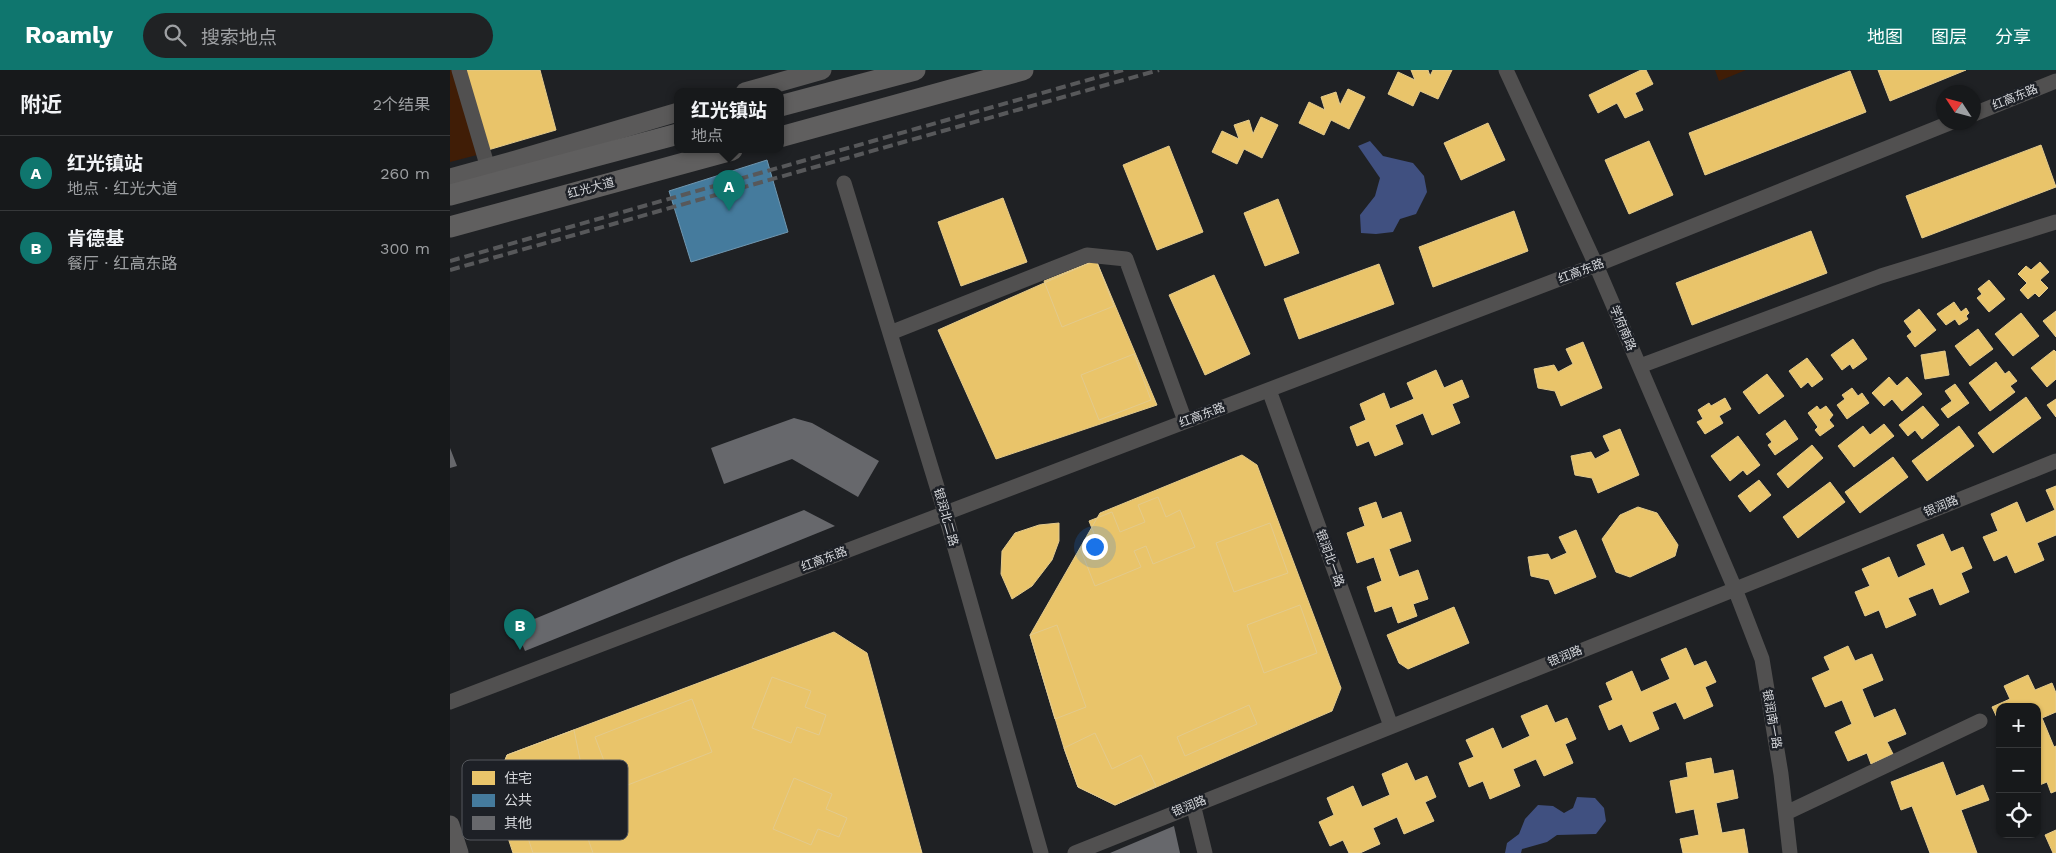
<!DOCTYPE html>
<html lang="zh">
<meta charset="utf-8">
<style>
:root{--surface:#17191b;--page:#202224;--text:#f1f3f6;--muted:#9ea0a3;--line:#36383a;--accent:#0f766e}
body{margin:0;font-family:"Work Sans","Noto Sans SC",sans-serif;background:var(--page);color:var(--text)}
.controls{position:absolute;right:15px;bottom:15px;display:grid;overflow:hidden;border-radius:10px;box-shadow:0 1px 4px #0004}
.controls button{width:45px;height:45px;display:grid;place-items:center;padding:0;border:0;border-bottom:1px solid var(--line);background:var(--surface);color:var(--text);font:25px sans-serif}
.compass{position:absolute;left:1486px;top:15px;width:45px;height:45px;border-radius:50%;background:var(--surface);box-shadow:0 1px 4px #0004;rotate:306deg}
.you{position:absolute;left:644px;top:476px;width:18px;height:18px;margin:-12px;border:4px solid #fff;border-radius:50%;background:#1a73e8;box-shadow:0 0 0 8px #1a73e833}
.badge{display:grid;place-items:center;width:32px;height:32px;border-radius:50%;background:var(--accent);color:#fff;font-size:16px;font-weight:700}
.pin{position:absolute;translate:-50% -41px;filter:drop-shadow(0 1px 2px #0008)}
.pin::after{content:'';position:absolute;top:26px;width:18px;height:15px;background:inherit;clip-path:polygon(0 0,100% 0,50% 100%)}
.popup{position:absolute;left:224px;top:18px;width:110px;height:65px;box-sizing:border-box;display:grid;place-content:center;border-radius:10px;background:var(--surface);filter:drop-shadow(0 1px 4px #0005);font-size:16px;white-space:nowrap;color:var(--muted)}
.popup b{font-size:19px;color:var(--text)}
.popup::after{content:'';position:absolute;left:50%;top:100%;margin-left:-10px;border:10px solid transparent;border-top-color:var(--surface)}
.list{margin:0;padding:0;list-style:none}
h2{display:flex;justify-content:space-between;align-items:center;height:65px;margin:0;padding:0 20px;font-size:21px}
h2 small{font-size:16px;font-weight:400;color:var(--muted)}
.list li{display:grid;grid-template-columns:32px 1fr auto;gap:15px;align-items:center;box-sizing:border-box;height:75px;padding:0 20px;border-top:1px solid var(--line)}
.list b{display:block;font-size:19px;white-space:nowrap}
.list p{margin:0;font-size:16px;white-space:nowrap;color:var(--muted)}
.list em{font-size:16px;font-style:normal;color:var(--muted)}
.icon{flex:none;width:28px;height:28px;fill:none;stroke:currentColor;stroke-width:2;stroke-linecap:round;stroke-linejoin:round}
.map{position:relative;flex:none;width:1606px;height:783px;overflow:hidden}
header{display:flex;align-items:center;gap:30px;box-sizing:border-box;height:70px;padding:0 25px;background:var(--accent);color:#fff}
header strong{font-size:24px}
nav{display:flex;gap:28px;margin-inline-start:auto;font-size:18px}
.search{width:350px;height:45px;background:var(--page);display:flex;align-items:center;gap:12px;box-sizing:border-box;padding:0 18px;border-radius:28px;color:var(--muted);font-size:19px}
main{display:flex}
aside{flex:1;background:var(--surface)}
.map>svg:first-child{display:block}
.green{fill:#401d06}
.water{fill:#405080}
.homes{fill:#e9c46a;stroke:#e3ca8c}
.public{fill:#457b9d;stroke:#7097b0}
.building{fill:#67686c}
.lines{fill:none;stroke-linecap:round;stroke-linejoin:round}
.minor{stroke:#515050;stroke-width:15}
.major{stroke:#5a5959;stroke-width:19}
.highway{stroke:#605f5f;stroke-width:21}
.rail{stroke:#57585a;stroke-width:4;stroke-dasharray:10 5;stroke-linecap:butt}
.labels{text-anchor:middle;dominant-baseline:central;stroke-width:5;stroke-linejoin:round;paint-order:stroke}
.street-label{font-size:12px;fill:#d5d7db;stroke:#1d2026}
.key{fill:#1d2026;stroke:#54575c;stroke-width:1}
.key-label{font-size:14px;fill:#d5d7db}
</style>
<header>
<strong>Roamly</strong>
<div class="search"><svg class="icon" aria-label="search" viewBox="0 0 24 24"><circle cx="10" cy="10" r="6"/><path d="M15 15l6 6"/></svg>搜索地点</div>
<nav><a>地图</a><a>图层</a><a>分享</a></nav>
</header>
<main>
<aside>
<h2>附近<small>2个结果</small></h2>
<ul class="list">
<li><span class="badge">A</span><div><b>红光镇站</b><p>地点 · 红光大道</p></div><em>260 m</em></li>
<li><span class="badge">B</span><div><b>肯德基</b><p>餐厅 · 红高东路</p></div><em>300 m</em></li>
</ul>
</aside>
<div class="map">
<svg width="1606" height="783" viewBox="0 0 1606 783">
<rect width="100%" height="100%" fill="#1f2124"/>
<path class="green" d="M 0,0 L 4,0 L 27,85 L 0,92 Z
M 1265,0 L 1296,0 L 1269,11 Z"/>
<path class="water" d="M 920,71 L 933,86 L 963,93 L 974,106 L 977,122 L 966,144 L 950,149 L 943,162 L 926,164 L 911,163 L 910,145 L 925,126 L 930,108 L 908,76 Z
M 1127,727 L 1145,728 L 1154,738 L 1156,751 L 1146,764 L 1107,765 L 1097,772 L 1072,779 L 1071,783 L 1055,783 L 1057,773 L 1069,764 L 1075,749 L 1088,735 L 1103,736 L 1114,743 L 1123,738 Z"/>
<path class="homes" d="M 15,0 L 90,0 L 106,60 L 38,80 Z
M 961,0 L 978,0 L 980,6 L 983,0 L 1002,0 L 988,29 L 970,21 L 963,36 L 938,24 L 948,2 L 965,10 Z
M 1191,0 L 1196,0 L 1203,14 L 1185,23 L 1193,40 L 1175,48 L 1167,33 L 1148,43 L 1139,25 Z
M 1428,0 L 1516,0 L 1440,31 Z
M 1400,1 L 1416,42 L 1255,105 L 1239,63 Z
M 898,19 L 915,27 L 899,59 L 881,50 L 874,65 L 849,53 L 859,32 L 875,40 L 871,27 L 886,22 L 890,35 Z
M 811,47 L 828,55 L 812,88 L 794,79 L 787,94 L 762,82 L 772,61 L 789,69 L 784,55 L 799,50 L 803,64 Z
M 1038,53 L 1055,90 L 1011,110 L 994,73 Z
M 1199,71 L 1223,125 L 1179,144 L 1155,90 Z
M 1591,75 L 1606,117 L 1472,168 L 1456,126 Z
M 719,76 L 753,162 L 707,180 L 673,95 Z
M 553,128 L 577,192 L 511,216 L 488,152 Z
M 828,129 L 849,183 L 815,196 L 794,143 Z
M 1064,141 L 1078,181 L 983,217 L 969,177 Z
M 1361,161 L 1377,203 L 1242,255 L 1226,213 Z
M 646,190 L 664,236 L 612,257 L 594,211 Z
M 646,190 L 707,335 L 546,389 L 488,260 Z
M 1590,192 L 1599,202 L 1590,210 L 1598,218 L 1589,227 L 1585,223 L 1578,229 L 1570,220 L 1577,213 L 1568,204 L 1576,196 L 1581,200 Z
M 929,194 L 944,234 L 849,269 L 834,229 Z
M 764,205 L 800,284 L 755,305 L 719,225 Z
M 1539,210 L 1555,229 L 1539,242 L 1527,228 L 1532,224 L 1528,219 Z
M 1504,232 L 1511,242 L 1516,238 L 1519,243 L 1516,246 L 1518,249 L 1509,255 L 1505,249 L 1496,255 L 1487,244 Z
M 1469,239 L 1486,260 L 1465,277 L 1457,266 L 1462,262 L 1454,251 Z
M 1606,241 L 1606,267 L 1593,251 Z
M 1571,243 L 1589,266 L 1563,286 L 1545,264 Z
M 1528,259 L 1543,279 L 1520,296 L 1505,276 Z
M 1403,269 L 1417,289 L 1403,299 L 1400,294 L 1392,300 L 1381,285 Z
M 1133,272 L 1152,318 L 1111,336 L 1105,321 L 1088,318 L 1084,299 L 1104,295 L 1108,302 L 1123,294 L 1116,279 Z
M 1604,280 L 1606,282 L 1606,309 L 1597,317 L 1581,298 Z
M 1495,281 L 1499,305 L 1475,309 L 1471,285 Z
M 684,284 L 701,330 L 649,350 L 631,305 Z
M 1357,288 L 1373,309 L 1362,317 L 1358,312 L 1351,318 L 1339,301 Z
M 1546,292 L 1555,304 L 1559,301 L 1567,311 L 1560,316 L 1565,322 L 1540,341 L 1519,313 Z
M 986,300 L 994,318 L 1012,310 L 1019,327 L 1002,334 L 1010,353 L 982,365 L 973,343 L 945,355 L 953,374 L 925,386 L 919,371 L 907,376 L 900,357 L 916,350 L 910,334 L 934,323 L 940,339 L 964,329 L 957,313 Z
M 1317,304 L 1334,326 L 1309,344 L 1293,322 Z
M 1439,307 L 1447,316 L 1457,307 L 1472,324 L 1452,341 L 1442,329 L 1434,336 L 1422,323 Z
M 1505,314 L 1519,333 L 1498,348 L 1491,339 L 1502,331 L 1495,321 Z
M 1402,318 L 1408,326 L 1412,323 L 1419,333 L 1397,349 L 1387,335 L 1395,329 L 1392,325 Z
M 1576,327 L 1591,348 L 1543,383 L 1528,363 Z
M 1275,328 L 1281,339 L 1269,346 L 1273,353 L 1255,364 L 1247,352 L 1253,349 L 1248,340 L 1259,333 L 1261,336 Z
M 1606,329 L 1606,347 L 1597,335 Z
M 1367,336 L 1370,340 L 1376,336 L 1383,345 L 1379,350 L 1384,356 L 1370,366 L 1365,360 L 1368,357 L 1358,343 Z
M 1473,336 L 1489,355 L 1472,369 L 1465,360 L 1458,366 L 1449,355 Z
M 1335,350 L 1348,369 L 1325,385 L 1318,375 L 1322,372 L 1316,364 Z
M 1434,354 L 1444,366 L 1404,397 L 1388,376 L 1413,356 L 1420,365 Z
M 1509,356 L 1524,376 L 1477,411 L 1462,391 Z
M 1170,359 L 1189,405 L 1148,423 L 1142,408 L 1125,405 L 1121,386 L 1141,382 L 1145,389 L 1160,381 L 1153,366 Z
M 1288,366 L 1310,395 L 1297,405 L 1293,400 L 1280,411 L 1261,386 Z
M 1362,375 L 1373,388 L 1338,418 L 1327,404 Z
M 792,385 L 807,395 L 891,618 L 882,641 L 665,735 L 628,717 L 614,678 L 580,565 L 650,443 Z
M 1443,387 L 1458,407 L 1410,443 L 1395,422 Z
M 1309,410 L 1321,425 L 1300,442 L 1288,426 Z
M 1380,412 L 1395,432 L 1348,468 L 1333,447 Z
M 1606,416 L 1606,465 L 1587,473 L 1594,490 L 1565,503 L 1557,485 L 1544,491 L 1533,467 L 1548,461 L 1541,444 L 1567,432 L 1576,453 L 1605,440 L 1596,420 Z
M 708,427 L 716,447 L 730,440 L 745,477 L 703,494 L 696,476 L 684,481 L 691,497 L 645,516 L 630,478 L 647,471 L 639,451 L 662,442 L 670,462 L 695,452 L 688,435 Z
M 926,432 L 932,449 L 951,442 L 961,471 L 939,479 L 949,507 L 968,500 L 978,529 L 963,534 L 967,546 L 948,553 L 942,536 L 925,542 L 917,517 L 932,511 L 924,487 L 907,493 L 897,463 L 915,456 L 909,438 Z
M 1188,437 L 1207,443 L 1228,475 L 1225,486 L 1180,507 L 1166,502 L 1152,469 L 1170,445 Z
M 609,453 L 609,471 L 602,490 L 582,516 L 562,529 L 551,504 L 552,481 L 565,463 L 589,455 Z
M 820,453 L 838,503 L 784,522 L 766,473 Z
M 1126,460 L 1146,507 L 1105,524 L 1099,510 L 1081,506 L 1078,487 L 1098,484 L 1101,490 L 1117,483 L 1109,467 Z
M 1493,464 L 1501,482 L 1513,477 L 1522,498 L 1511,503 L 1519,522 L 1490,535 L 1483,518 L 1458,528 L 1466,545 L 1436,558 L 1429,540 L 1415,546 L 1405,522 L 1420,516 L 1412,499 L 1439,487 L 1448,508 L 1476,495 L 1467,475 Z
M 850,535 L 867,583 L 814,603 L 797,555 Z
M 1004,537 L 1019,573 L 958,599 L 949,593 L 937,565 Z
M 607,555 L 636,637 L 605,649 L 580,565 Z
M 384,562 L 417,583 L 472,783 L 63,783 L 43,722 L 57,685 Z
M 1398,576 L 1405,591 L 1422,584 L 1433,610 L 1412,619 L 1424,648 L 1445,639 L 1456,664 L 1437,672 L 1443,684 L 1421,694 L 1417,683 L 1398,691 L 1385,662 L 1402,654 L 1392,630 L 1375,637 L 1362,608 L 1380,600 L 1374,587 Z
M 1236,578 L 1244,596 L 1256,591 L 1266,612 L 1255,617 L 1263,636 L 1234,649 L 1226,632 L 1202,642 L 1209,659 L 1180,672 L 1172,654 L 1159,660 L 1149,636 L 1163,630 L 1156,613 L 1182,601 L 1191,622 L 1220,609 L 1211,589 Z
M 1578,605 L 1585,620 L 1602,613 L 1606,623 L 1606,642 L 1592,648 L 1604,677 L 1606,676 L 1606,721 L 1601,723 L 1597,712 L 1587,716 L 1587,637 L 1550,637 L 1550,654 L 1542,637 L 1560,629 L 1554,616 Z
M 322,607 L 361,621 L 355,637 L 376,645 L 369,665 L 347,657 L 341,673 L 302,658 Z
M 242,629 L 262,682 L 165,720 L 145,667 Z
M 799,635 L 807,654 L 735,686 L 727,667 Z
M 1097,635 L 1105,653 L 1117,648 L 1126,669 L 1115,674 L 1123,693 L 1094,706 L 1086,689 L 1063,699 L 1070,716 L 1040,729 L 1033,711 L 1019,717 L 1009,693 L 1024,687 L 1016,670 L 1043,658 L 1052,679 L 1080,666 L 1071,646 Z
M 124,660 L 132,699 L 88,716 L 92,739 L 53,752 L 43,722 L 57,685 Z
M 645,663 L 662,699 L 691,685 L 706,716 L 665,735 L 628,717 L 614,678 Z
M 1261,688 L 1264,704 L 1283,700 L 1288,728 L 1266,733 L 1272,763 L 1294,759 L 1298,783 L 1233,783 L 1230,769 L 1249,765 L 1244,739 L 1226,743 L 1220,711 L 1238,707 L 1236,693 Z
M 1493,692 L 1506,726 L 1533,715 L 1539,730 L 1511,740 L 1527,783 L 1480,783 L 1462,736 L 1451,740 L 1441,712 Z
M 957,693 L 965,711 L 977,706 L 986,727 L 975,732 L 984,751 L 954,764 L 947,747 L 923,758 L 930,774 L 910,783 L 899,783 L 893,770 L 880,776 L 869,752 L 884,745 L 877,728 L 903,716 L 912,737 L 940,725 L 932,704 Z
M 344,708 L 382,724 L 376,739 L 397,748 L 389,767 L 368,759 L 361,775 L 323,759 Z
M 131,749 L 143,783 L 83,783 L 78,768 Z
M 1606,760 L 1606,783 L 1603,783 L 1595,765 Z"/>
<path class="public" d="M 317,90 L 338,162 L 241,192 L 219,121 Z"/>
<path class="building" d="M 344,348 L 362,353 L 429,391 L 408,427 L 342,389 L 274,414 L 261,378 Z
M 0,378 L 7,396 L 0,398 Z
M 354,440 L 385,456 L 75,581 L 65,557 L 229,489 Z
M 724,756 L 730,783 L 660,783 Z"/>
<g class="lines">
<path class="minor" d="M 9,0 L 38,98
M 1056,0 L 1146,195 L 1285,519 L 1312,589 L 1331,704 L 1340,783
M 1524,44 L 1606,11
M 394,113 L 495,443 L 591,783
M 440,263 L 637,185 L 676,189 L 735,351
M 1190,296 L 1431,206 L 1606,152
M 819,320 L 941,656
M 0,632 L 1146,195 L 1502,52
M 743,734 L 755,783
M 1336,743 L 1530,651
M 625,783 L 1606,391"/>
<path class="major" d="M 295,22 L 372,0
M 0,108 L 66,90 L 228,42
M 0,755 L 9,783"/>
<path class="highway" d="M 330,36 L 465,0
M 330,67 L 573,0
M 0,125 L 228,64
M 0,157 L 282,80"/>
<path class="rail" d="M 0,191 L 673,0
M 0,200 L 709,0"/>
</g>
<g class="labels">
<g class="street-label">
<text transform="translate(1565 27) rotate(-22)">红高东路</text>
<text transform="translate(141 118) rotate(-15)">红光大道</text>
<text transform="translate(1131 201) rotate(-21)">红高东路</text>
<text transform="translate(1173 258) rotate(67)">学府南路</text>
<text transform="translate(752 345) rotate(-21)">红高东路</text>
<text transform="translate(1491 436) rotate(-22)">银润路</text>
<text transform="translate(496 447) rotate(74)">银润北二路</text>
<text transform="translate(880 488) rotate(70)">银润北一路</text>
<text transform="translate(374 489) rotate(-21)">红高东路</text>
<text transform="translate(1115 586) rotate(-22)">银润路</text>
<text transform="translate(1322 649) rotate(80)">银润南一路</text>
<text transform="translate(739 736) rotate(-22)">银润路</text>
</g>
</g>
<rect x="12" y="690" width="166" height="80" rx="8" class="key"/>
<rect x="22" y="701" width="23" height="14" fill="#e9c46a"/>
<rect x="22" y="724" width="23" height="13" fill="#457b9d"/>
<rect x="22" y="746" width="23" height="14" fill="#67686c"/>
<g class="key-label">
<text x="54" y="713">住宅</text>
<text x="54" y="735">公共</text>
<text x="54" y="758">其他</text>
</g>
</svg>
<div class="controls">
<button>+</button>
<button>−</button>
<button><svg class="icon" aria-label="locate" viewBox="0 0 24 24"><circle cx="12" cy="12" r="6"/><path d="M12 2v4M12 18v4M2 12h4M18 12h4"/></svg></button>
</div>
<svg class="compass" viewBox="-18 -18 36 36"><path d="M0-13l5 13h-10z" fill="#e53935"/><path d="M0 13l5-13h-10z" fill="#9ea0a3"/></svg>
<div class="you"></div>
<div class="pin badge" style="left:279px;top:141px">A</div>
<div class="popup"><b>红光镇站</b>地点</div>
<div class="pin badge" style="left:70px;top:580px">B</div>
</div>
</main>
